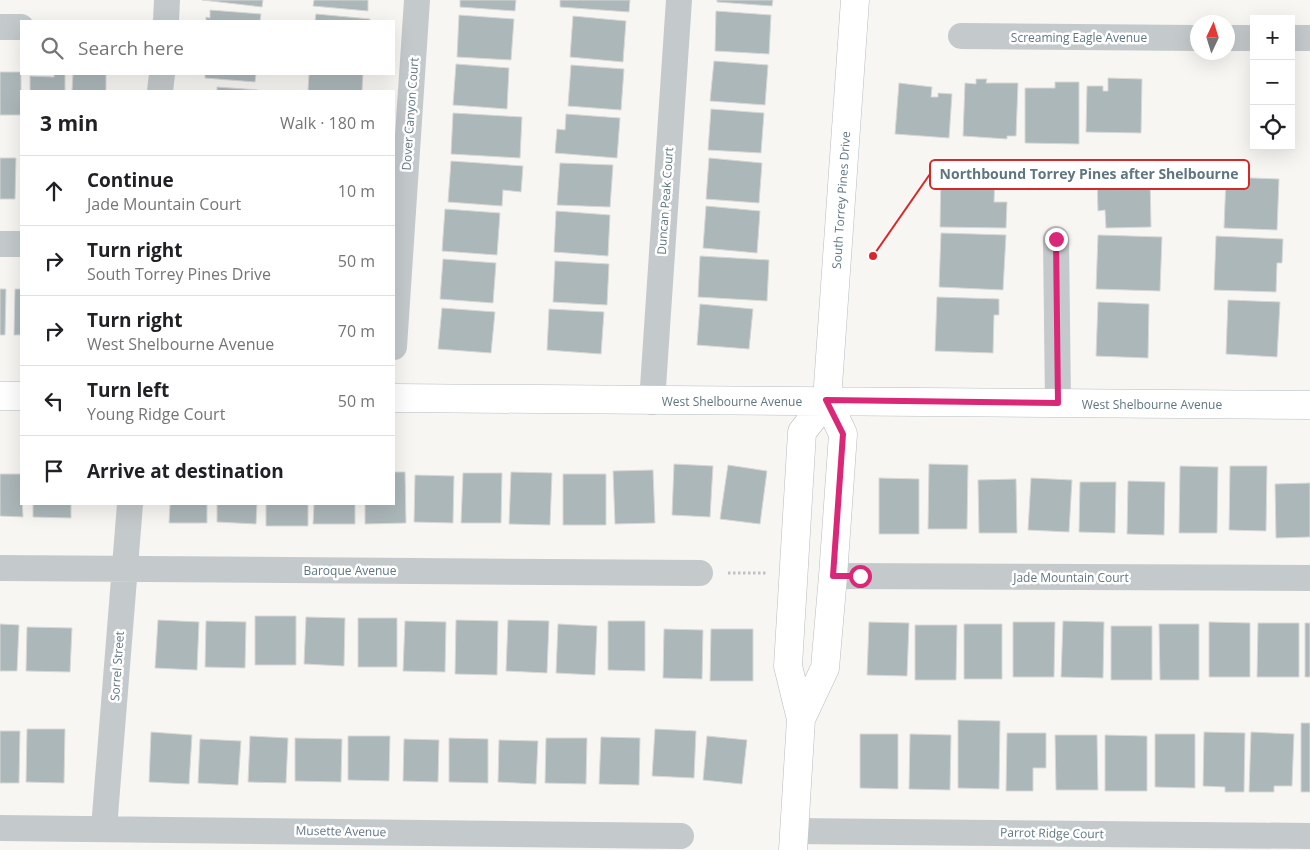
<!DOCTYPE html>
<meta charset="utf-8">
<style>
:root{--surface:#fff;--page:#f6f6f6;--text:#202124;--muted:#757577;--line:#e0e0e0}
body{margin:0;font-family:"Open Sans",sans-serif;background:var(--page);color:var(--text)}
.controls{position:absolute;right:15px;top:15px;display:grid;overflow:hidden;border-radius:0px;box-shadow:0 5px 20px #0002}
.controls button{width:45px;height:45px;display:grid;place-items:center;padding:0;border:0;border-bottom:1px solid var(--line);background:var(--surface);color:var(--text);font:25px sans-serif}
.compass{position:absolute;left:1190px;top:15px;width:45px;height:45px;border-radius:50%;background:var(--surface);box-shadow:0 5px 20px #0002;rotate:4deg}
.stop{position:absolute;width:15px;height:15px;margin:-11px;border:4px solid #db2777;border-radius:50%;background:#fff}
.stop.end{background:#db2777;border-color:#fff;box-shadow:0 1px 5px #0008}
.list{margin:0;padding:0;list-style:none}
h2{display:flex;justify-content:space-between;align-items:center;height:65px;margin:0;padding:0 20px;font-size:21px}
h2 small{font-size:16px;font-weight:400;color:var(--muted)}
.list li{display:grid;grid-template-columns:32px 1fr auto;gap:15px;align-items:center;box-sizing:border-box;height:70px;padding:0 20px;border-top:1px solid var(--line)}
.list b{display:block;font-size:19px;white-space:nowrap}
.list p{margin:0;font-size:16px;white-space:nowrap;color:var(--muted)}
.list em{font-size:16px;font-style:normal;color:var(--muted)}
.icon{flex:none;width:28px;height:28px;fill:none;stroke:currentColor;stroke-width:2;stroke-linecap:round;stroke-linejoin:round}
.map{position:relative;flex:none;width:1310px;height:850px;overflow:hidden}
.search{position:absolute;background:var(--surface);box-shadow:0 5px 20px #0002;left:20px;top:20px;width:375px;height:55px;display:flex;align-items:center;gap:12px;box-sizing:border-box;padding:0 18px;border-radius:0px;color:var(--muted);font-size:19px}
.panel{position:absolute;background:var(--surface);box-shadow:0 5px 20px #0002;left:20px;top:90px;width:375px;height:415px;border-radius:0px}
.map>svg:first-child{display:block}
.building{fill:#acb7ba;stroke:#d8d8d5}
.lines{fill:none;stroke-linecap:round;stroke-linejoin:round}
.secondary-casing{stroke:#b6bdc0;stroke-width:29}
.path{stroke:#bfc2c4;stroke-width:3;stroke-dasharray:2.5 2.5;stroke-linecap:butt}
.street{stroke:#c4c9cb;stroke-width:26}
.secondary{stroke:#fff;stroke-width:28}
.route{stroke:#db2777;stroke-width:6}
.labels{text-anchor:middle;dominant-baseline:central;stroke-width:5;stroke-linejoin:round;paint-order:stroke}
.street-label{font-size:12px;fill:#5f7680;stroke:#fff}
.leader{fill:none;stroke:#d62828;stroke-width:2}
.callout-dot{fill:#d62828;stroke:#fff;stroke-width:2}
.callout{fill:#fff;stroke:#d62828;stroke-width:2}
.callout-label{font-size:14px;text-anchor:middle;font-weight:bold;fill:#5f7680}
</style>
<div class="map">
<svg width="1310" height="850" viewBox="0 0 1310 850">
<rect width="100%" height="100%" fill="#f7f6f3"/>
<path class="building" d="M 202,0 L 263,0 L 262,7 Z
M 314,0 L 368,0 L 368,11 L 313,6 Z
M 460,0 L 516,0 L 515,11 L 460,7 Z
M 560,0 L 630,0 L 629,12 L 560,7 Z
M 717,0 L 773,0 L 772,6 L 717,2 Z
M 210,10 L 261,14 L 260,21 L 206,21 L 206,17 L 210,18 Z
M 716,11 L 771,15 L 769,54 L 715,51 Z
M 316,14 L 370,19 L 370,21 L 315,21 Z
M 459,15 L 514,19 L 511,60 L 457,57 Z
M 573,16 L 626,21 L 623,62 L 570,57 Z
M 714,61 L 768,65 L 765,105 L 710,101 Z
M 456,64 L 509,68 L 507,109 L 453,105 Z
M 571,65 L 624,69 L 621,110 L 568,106 Z
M 0,72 L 21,72 L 21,115 L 0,115 Z
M 54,74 L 65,74 L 65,91 L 30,91 L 30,76 L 54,77 Z
M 73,74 L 106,74 L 106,91 L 72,91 Z
M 205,74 L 256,74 L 255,82 L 205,78 Z
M 309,74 L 363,74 L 362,91 L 308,91 Z
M 1108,78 L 1142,79 L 1141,133 L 1086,132 L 1087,86 L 1103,86 L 1103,91 L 1108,91 Z
M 976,79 L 987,79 L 986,83 L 1018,83 L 1016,136 L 1007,136 L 1007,139 L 963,136 L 965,83 L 976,84 Z
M 1055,82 L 1079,82 L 1079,144 L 1025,143 L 1025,88 L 1055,88 Z
M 899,83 L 932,87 L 931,97 L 938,97 L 938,93 L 952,94 L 949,138 L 895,134 Z
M 217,87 L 258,90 L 258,91 L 217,91 Z
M 711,109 L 764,113 L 761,153 L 708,150 Z
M 453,113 L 522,117 L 520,158 L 451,154 Z
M 566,114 L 620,118 L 617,158 L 555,153 L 557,129 L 565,130 Z
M 0,158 L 16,158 L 15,199 L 0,199 Z
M 709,158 L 762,163 L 759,203 L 706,199 Z
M 451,161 L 523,166 L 521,192 L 503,190 L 502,206 L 448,202 Z
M 560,163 L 613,165 L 610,207 L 557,205 Z
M 941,172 L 995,173 L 994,202 L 1007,202 L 1006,228 L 940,227 Z
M 1150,176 L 1151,227 L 1106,228 L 1105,210 L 1098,211 L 1097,177 Z
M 1226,177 L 1279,179 L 1277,230 L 1224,228 Z
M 706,206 L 760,211 L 757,253 L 703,248 Z
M 445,209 L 500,213 L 497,255 L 442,251 Z
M 556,211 L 610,215 L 608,256 L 554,252 Z
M 941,233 L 1006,235 L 1003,290 L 939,287 Z
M 1098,235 L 1162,237 L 1160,291 L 1096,289 Z
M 1216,236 L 1283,239 L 1282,263 L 1277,263 L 1276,292 L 1214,290 Z
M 700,256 L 769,260 L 767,301 L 698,297 Z
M 443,259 L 496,263 L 493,303 L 440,299 Z
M 555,261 L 609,264 L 607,305 L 553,302 Z
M 0,289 L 6,289 L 5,335 L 0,335 Z
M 15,289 L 21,289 L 21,335 L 14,335 Z
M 937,297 L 999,299 L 999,315 L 994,315 L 993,353 L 935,351 Z
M 1228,300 L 1280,302 L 1277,357 L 1226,354 Z
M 1098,302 L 1149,304 L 1148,358 L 1096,356 Z
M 700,304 L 753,309 L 749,349 L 697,345 Z
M 442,308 L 495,312 L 491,353 L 438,349 Z
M 549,309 L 604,312 L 601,354 L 547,350 Z
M 674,464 L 713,466 L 710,517 L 672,515 Z
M 929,464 L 968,465 L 967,529 L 928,529 Z
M 728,465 L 767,471 L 760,524 L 720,519 Z
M 1180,466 L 1218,467 L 1217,533 L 1179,533 Z
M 1230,466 L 1267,466 L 1266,531 L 1229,530 Z
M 653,470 L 655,523 L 615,524 L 613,471 Z
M 394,472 L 405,472 L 406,523 L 365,524 L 365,504 L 394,504 Z
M 511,472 L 552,473 L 550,525 L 509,524 Z
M 463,473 L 502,473 L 501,523 L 461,523 Z
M 0,474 L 21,474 L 23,517 L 0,516 Z
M 563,474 L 606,474 L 606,525 L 563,525 Z
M 415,475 L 454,476 L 453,523 L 414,522 Z
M 879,478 L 919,479 L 919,534 L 879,534 Z
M 1031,478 L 1072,480 L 1069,532 L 1028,530 Z
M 1016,479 L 1017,533 L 979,533 L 978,480 Z
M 1128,481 L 1165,482 L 1164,535 L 1127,534 Z
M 1080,482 L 1116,482 L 1115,533 L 1079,532 Z
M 1310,483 L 1310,537 L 1276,538 L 1275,484 Z
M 33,504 L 71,504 L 71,518 L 33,517 Z
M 170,504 L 207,504 L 207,523 L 169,523 Z
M 217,504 L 257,504 L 256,524 L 217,522 Z
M 266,504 L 308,504 L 308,526 L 266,526 Z
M 314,504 L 355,504 L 355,524 L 313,524 Z
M 255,616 L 296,616 L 296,665 L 255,665 Z
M 306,617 L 345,618 L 344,666 L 304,664 Z
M 358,618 L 397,618 L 397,667 L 358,667 Z
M 158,620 L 199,622 L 197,670 L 155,668 Z
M 456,620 L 498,621 L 497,675 L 455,674 Z
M 508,620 L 549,621 L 547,673 L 506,671 Z
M 206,621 L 246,622 L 245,668 L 205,667 Z
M 405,621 L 446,622 L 445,672 L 403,671 Z
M 608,621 L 645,621 L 645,671 L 608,670 Z
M 1063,621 L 1104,622 L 1103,678 L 1061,677 Z
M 869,622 L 909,623 L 907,676 L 867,675 Z
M 1013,622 L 1055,622 L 1054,677 L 1013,677 Z
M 1209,622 L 1250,623 L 1250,677 L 1209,677 Z
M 1258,623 L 1299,623 L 1299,677 L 1257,677 Z
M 1305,623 L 1310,623 L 1310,677 L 1305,677 Z
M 0,624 L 19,625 L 17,671 L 0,671 Z
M 558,624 L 597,626 L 595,675 L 556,673 Z
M 964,624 L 1002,624 L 1002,679 L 964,679 Z
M 1159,624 L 1199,624 L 1199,680 L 1160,680 Z
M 915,625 L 957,625 L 956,680 L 915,680 Z
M 1111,626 L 1152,626 L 1152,680 L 1111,680 Z
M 27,627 L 72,628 L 70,672 L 26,671 Z
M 664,629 L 703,630 L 702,679 L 663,678 Z
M 711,629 L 753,629 L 753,681 L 710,681 Z
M 958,720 L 1000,721 L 999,789 L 958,788 Z
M 1301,723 L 1310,723 L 1310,792 L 1301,792 Z
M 27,729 L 65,729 L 64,783 L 26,782 Z
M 655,729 L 696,731 L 694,778 L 652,776 Z
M 0,731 L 20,731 L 19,783 L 0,783 Z
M 151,732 L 192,735 L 189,784 L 149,782 Z
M 1204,732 L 1245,733 L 1244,792 L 1225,792 L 1225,787 L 1203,786 Z
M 1251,732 L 1294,734 L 1292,786 L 1274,786 L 1274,792 L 1249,792 Z
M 1007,733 L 1046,733 L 1046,768 L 1033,768 L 1033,791 L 1006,791 Z
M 860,734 L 898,734 L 898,789 L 860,788 Z
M 910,734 L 951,735 L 950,790 L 909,789 Z
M 1155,734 L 1195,734 L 1195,788 L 1155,787 Z
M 1055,735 L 1097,735 L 1098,790 L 1056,790 Z
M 1105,735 L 1147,736 L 1147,791 L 1105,791 Z
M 250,736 L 288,738 L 286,783 L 248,782 Z
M 348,736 L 390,736 L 389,781 L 348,780 Z
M 707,736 L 747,740 L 742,784 L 703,780 Z
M 601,737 L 640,738 L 639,785 L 599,784 Z
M 295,738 L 342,739 L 341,782 L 295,781 Z
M 449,738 L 488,739 L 488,783 L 449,782 Z
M 546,738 L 587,738 L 586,784 L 545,783 Z
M 200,739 L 241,741 L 238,785 L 198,783 Z
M 404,739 L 439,740 L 438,782 L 403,781 Z
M 499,740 L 538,741 L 536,784 L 498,782 Z"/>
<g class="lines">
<g class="secondary-casing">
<path id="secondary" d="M 0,396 L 21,396
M 394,398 L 1310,405
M 801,719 L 825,668 L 833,576 L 843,434 L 827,400 L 855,0
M 793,850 L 801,719 L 788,666 L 802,432 L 827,400"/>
</g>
<path class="path" d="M 728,573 L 768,573"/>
<path class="street" d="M 166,21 L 167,0
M 0,27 L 21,27
M 961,36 L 1198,38
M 1228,38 L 1254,38
M 1291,38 L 1310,38
M 160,91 L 162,74
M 1056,239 L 1058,403
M 0,244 L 21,244
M 394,347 L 417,0
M 652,402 L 679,0
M 0,568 L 700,573
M 833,576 L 1310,578
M 0,828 L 681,836
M 104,828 L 130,504
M 794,831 L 1310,836"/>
<use href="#secondary" class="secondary"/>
</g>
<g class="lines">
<path class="route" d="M 860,576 L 833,576 L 843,434 L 826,400 L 1058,403 L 1056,239"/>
</g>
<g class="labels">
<g class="street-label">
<text x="1079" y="37">Screaming Eagle Avenue</text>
<text transform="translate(410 114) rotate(-86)">Dover Canyon Court</text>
<text transform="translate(841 200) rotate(-86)">South Torrey Pines Drive</text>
<text transform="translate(665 201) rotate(-86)">Duncan Peak Court</text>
<text x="732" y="401">West Shelbourne Avenue</text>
<text x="1152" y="404">West Shelbourne Avenue</text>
<text x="350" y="570">Baroque Avenue</text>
<text x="1071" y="577">Jade Mountain Court</text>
<text transform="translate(117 666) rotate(-86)">Sorrel Street</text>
<text transform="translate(341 831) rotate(1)">Musette Avenue</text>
<text transform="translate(1052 833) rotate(1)">Parrot Ridge Court</text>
</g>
</g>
<path class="leader" d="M873 256L930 174"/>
<circle class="callout-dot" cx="873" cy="256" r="5"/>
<rect class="callout" x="930" y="160" width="319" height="29" rx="5"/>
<g class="callout-label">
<text x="1089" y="179">Northbound Torrey Pines after Shelbourne</text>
</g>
</svg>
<div class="controls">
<button>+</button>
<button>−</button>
<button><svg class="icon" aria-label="locate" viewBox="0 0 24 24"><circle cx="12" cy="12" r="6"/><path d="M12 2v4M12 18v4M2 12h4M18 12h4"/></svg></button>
</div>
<svg class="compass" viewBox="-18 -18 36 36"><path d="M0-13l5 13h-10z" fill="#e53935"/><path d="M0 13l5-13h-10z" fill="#757577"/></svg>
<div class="stop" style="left:860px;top:576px"></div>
<div class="stop end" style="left:1056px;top:239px"></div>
<div class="search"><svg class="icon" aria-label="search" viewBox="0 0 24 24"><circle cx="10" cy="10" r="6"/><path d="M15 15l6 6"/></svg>Search here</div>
<section class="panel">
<h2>3 min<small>Walk · 180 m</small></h2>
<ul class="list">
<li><svg class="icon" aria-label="ahead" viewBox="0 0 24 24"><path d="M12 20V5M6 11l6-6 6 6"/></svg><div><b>Continue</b><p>Jade Mountain Court</p></div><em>10 m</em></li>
<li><svg class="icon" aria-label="right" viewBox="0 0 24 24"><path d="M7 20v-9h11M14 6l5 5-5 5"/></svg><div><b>Turn right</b><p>South Torrey Pines Drive</p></div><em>50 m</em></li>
<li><svg class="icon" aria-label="right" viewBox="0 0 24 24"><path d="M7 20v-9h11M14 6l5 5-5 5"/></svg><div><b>Turn right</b><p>West Shelbourne Avenue</p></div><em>70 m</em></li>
<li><svg class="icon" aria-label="left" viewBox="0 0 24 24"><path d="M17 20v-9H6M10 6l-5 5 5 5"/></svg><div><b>Turn left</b><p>Young Ridge Court</p></div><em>50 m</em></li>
<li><svg class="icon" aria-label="arrive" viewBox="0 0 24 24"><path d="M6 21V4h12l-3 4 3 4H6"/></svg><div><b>Arrive at destination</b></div></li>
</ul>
</section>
</div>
